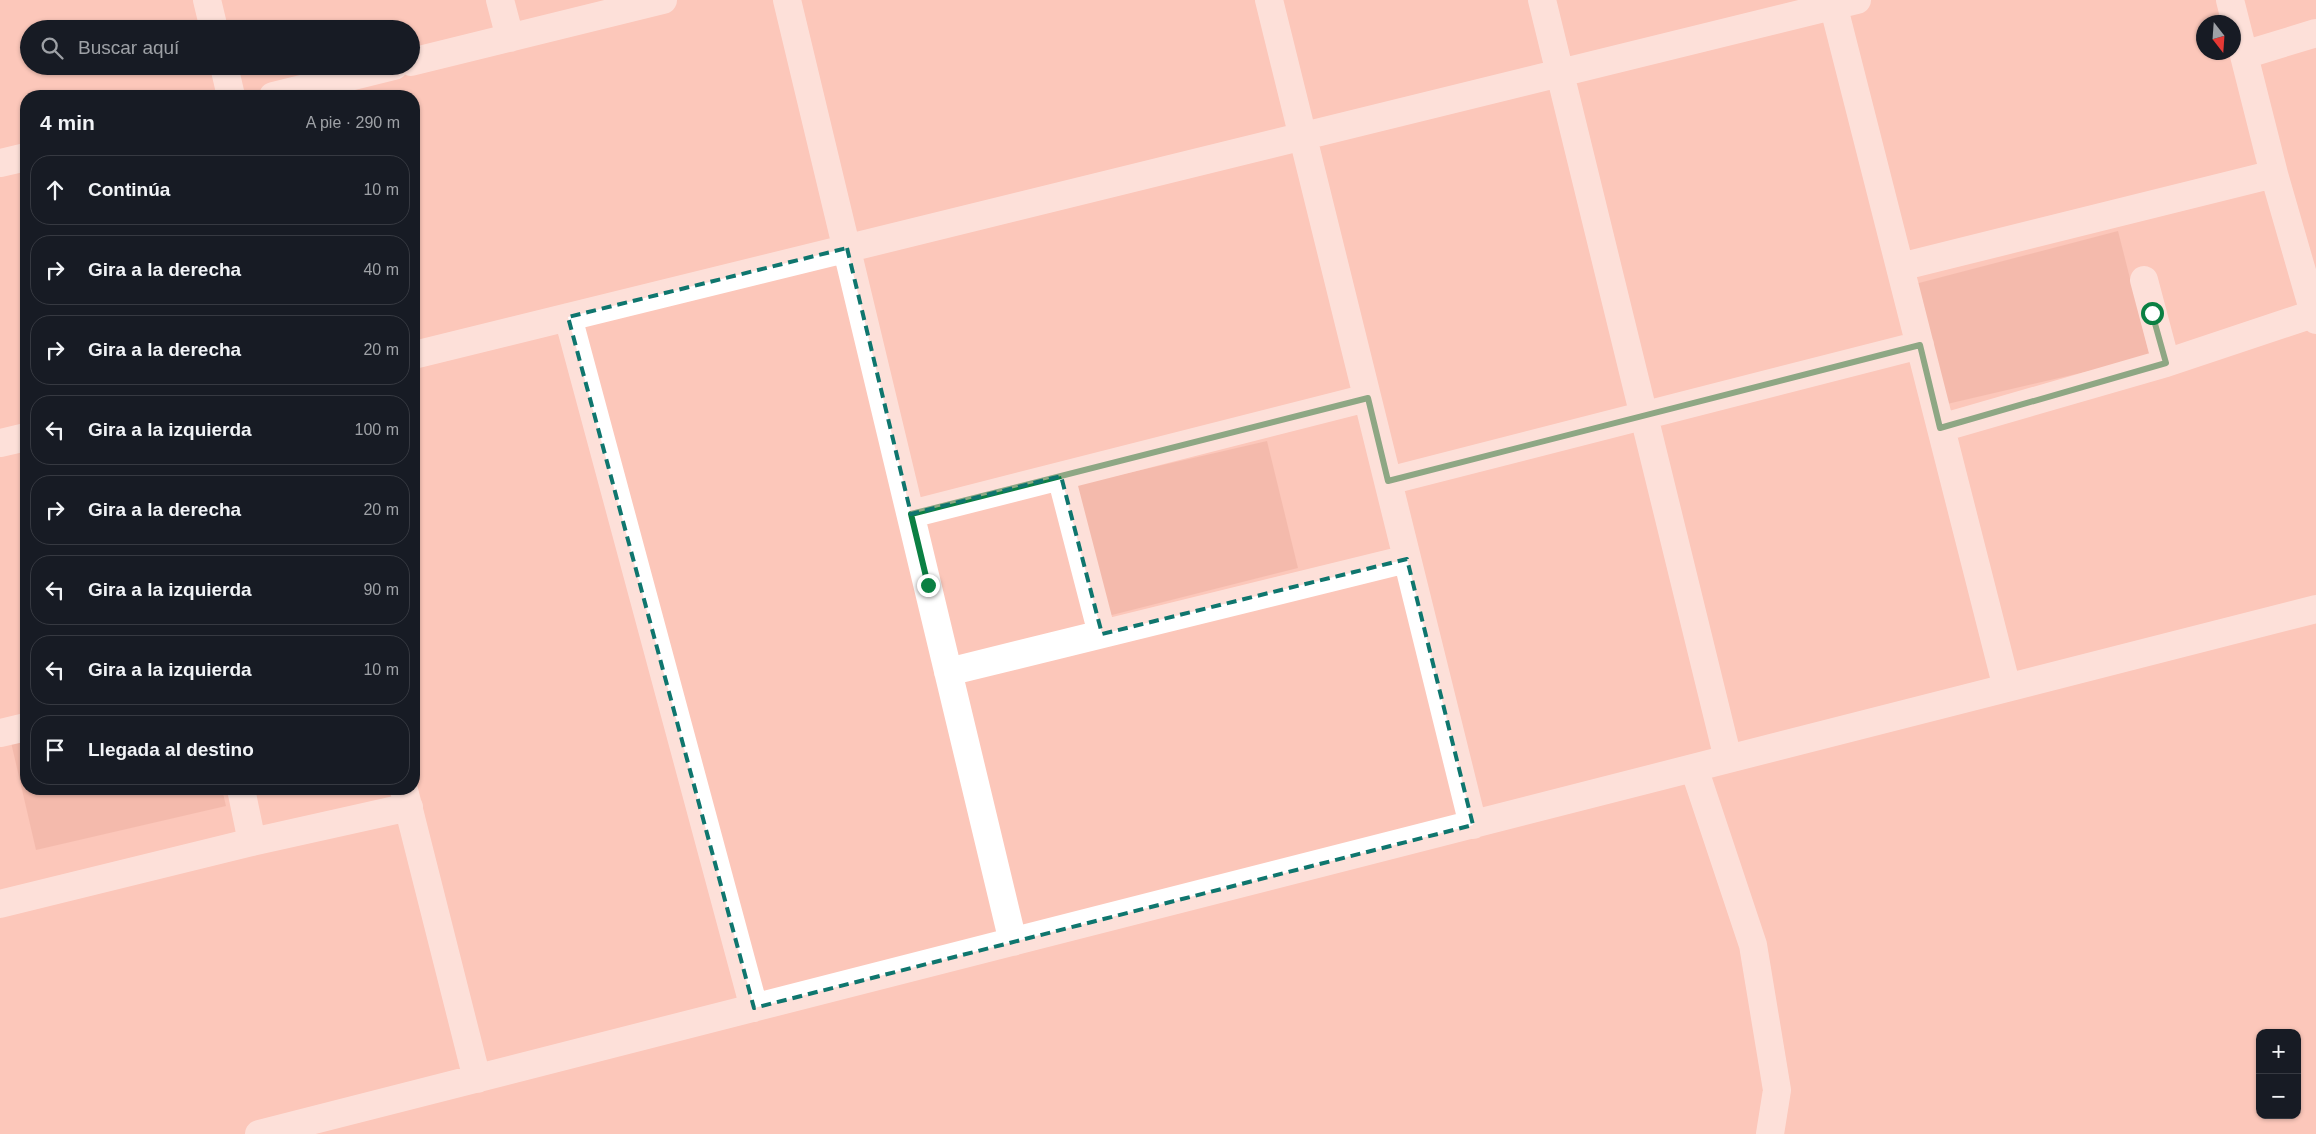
<!DOCTYPE html>
<html lang="es">
<meta charset="utf-8">
<style>
:root{--surface:#171b24;--page:#20242c;--text:#f1f3f6;--muted:#9ea1a6;--line:#363941}
body{margin:0;font-family:Helvetica,sans-serif;background:var(--page);color:var(--text)}
.controls{position:absolute;right:15px;bottom:15px;display:grid;overflow:hidden;border-radius:10px;box-shadow:0 1px 4px #0004}
.controls button{width:45px;height:45px;display:grid;place-items:center;padding:0;border:0;border-bottom:1px solid var(--line);background:var(--surface);color:var(--text);font:25px sans-serif}
.compass{position:absolute;left:2196px;top:15px;width:45px;height:45px;border-radius:50%;background:var(--surface);box-shadow:0 1px 4px #0004;rotate:163deg}
.stop{position:absolute;width:15px;height:15px;margin:-11px;border:4px solid #0b8043;border-radius:50%;background:#fff}
.stop.end{background:#0b8043;border-color:#fff;box-shadow:0 1px 5px #0008}
.list{margin:0;padding:0;list-style:none}
h2{display:flex;justify-content:space-between;align-items:center;height:65px;margin:0;padding:0 20px;font-size:21px}
h2 small{font-size:16px;font-weight:400;color:var(--muted)}
.list li{display:grid;grid-template-columns:32px 1fr auto;gap:15px;align-items:center;box-sizing:border-box;height:70px;margin:0 10px 10px;padding:0 10px;border:1px solid var(--line);border-radius:20px}
.list b{display:block;font-size:19px;white-space:nowrap}
.list em{font-size:16px;font-style:normal;color:var(--muted)}
.icon{flex:none;width:28px;height:28px;fill:none;stroke:currentColor;stroke-width:2;stroke-linecap:round;stroke-linejoin:round}
.map{position:relative;flex:none;width:2316px;height:1134px;overflow:hidden}
.search{position:absolute;background:var(--surface);box-shadow:0 1px 4px #0004;left:20px;top:20px;width:400px;height:55px;display:flex;align-items:center;gap:12px;box-sizing:border-box;padding:0 18px;border-radius:28px;color:var(--muted);font-size:19px}
.panel{position:absolute;background:var(--surface);box-shadow:0 1px 4px #0004;left:20px;top:90px;width:400px;height:705px;border-radius:20px}
.map>svg:first-child{display:block}
.green{fill:#ecac9c}
.lines{fill:none;stroke-linecap:round;stroke-linejoin:round}
.minor{stroke:#fff;stroke-width:28}
.route{stroke:#0b8043;stroke-width:6}
.marked{fill:none;stroke:#0f766e;stroke-width:4;stroke-dasharray:10 6;stroke-linejoin:round}
</style>
<div class="map">
<svg width="2316" height="1134" viewBox="0 0 2316 1134">
<rect width="100%" height="100%" fill="#fcc7ba"/>
<path class="green" d="M 2118,231 L 2150,357 L 1947,404 L 1915,284 Z
M 1267,441 L 1298,568 L 1108,616 L 1076,485 Z
M 26,734 L 26,789 L 222,789 L 226,806 L 36,850 L 10,738 Z"/>
<g class="lines">
<path class="minor" d="M 207,0 L 214,29
M 500,0 L 510,38
M 787,0 L 1013,942
M 1269,0 L 1473,825
M 1542,0 L 1728,759
M 1832,0 L 2007,688
M 2230,0 L 2274,174 L 2316,320
M 2244,55 L 2316,33
M 411,62 L 663,0
M 224,66 L 231,96
M 273,96 L 394,66
M 0,163 L 26,157
M 1900,267 L 2274,174
M 2144,280 L 2166,363
M 568,317 L 754,1008
M 414,355 L 1857,0
M 1941,428 L 2166,363 L 2316,313
M 0,443 L 26,437
M 1061,476 L 1102,634
M 1388,481 L 1920,345
M 911,514 L 1367,398
M 948,672 L 1407,559
M 0,733 L 26,727
M 1694,768 L 1753,945 L 1777,1090 L 1770,1134
M 241,789 L 252,842
M 404,790 L 477,1079
M 0,904 L 252,842 L 409,807
M 259,1134 L 2316,609"/>
</g>
<g class="lines">
<path class="route" d="M 928,585 L 911,514 L 1368,398 L 1388,481 L 1920,345 L 1940,428 L 2166,363 L 2152,313"/>
</g>
<path d="M0 0H2316V1134H0ZM 847,248 L 911,514 L 1061,476 L 1102,634 L 1407,559 L 1473,825 L 754,1008 L 568,317 Z" fill="#fcc7ba" fill-opacity=".55" fill-rule="evenodd"/>
<path class="marked" d="M 847,248 L 911,514 L 1061,476 L 1102,634 L 1407,559 L 1473,825 L 754,1008 L 568,317 Z"/>
</svg>
<div class="controls">
<button>+</button>
<button>−</button>
</div>
<svg class="compass" viewBox="-18 -18 36 36"><path d="M0-13l5 13h-10z" fill="#e53935"/><path d="M0 13l5-13h-10z" fill="#9ea1a6"/></svg>
<div class="stop" style="left:2152px;top:313px"></div>
<div class="stop end" style="left:928px;top:585px"></div>
<div class="search"><svg class="icon" aria-label="search" viewBox="0 0 24 24"><circle cx="10" cy="10" r="6"/><path d="M15 15l6 6"/></svg>Buscar aquí</div>
<section class="panel">
<h2>4 min<small>A pie · 290 m</small></h2>
<ul class="list">
<li><svg class="icon" aria-label="ahead" viewBox="0 0 24 24"><path d="M12 20V5M6 11l6-6 6 6"/></svg><div><b>Continúa</b></div><em>10 m</em></li>
<li><svg class="icon" aria-label="right" viewBox="0 0 24 24"><path d="M7 20v-9h11M14 6l5 5-5 5"/></svg><div><b>Gira a la derecha</b></div><em>40 m</em></li>
<li><svg class="icon" aria-label="right" viewBox="0 0 24 24"><path d="M7 20v-9h11M14 6l5 5-5 5"/></svg><div><b>Gira a la derecha</b></div><em>20 m</em></li>
<li><svg class="icon" aria-label="left" viewBox="0 0 24 24"><path d="M17 20v-9H6M10 6l-5 5 5 5"/></svg><div><b>Gira a la izquierda</b></div><em>100 m</em></li>
<li><svg class="icon" aria-label="right" viewBox="0 0 24 24"><path d="M7 20v-9h11M14 6l5 5-5 5"/></svg><div><b>Gira a la derecha</b></div><em>20 m</em></li>
<li><svg class="icon" aria-label="left" viewBox="0 0 24 24"><path d="M17 20v-9H6M10 6l-5 5 5 5"/></svg><div><b>Gira a la izquierda</b></div><em>90 m</em></li>
<li><svg class="icon" aria-label="left" viewBox="0 0 24 24"><path d="M17 20v-9H6M10 6l-5 5 5 5"/></svg><div><b>Gira a la izquierda</b></div><em>10 m</em></li>
<li><svg class="icon" aria-label="arrive" viewBox="0 0 24 24"><path d="M6 21V4h12l-3 4 3 4H6"/></svg><div><b>Llegada al destino</b></div></li>
</ul>
</section>
</div>
